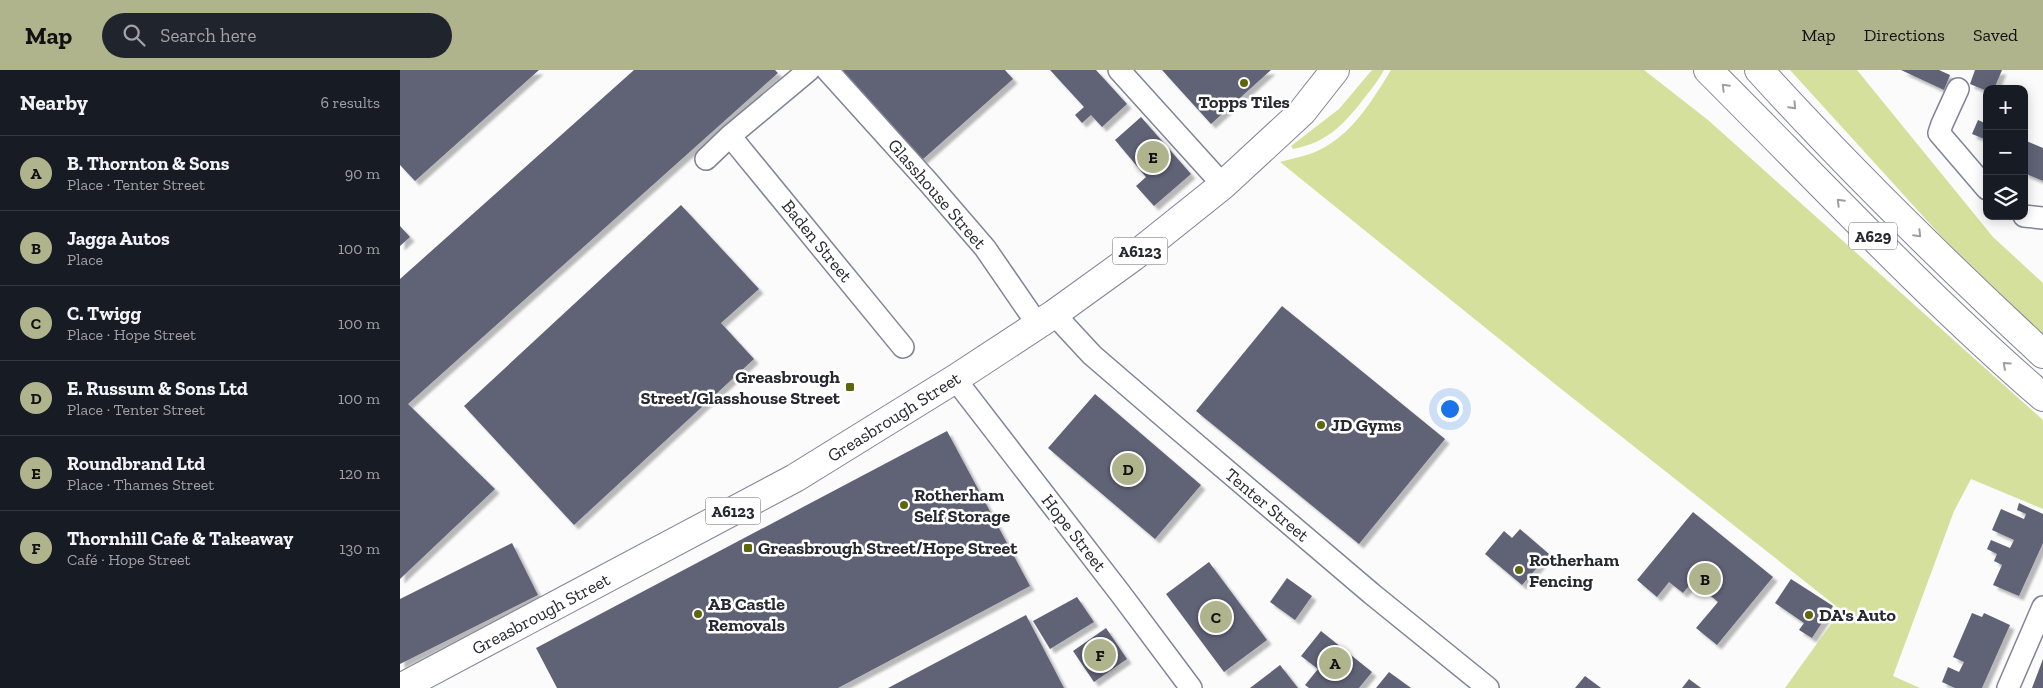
<!DOCTYPE html>
<meta charset="utf-8">
<style>
:root{--surface:#171b24;--page:#20242c;--text:#f1f3f6;--muted:#9ea1a6;--line:#363941;--accent:#afb48c}
body{margin:0;font-family:"Zilla Slab",serif;background:var(--page);color:var(--text)}
.controls{position:absolute;right:15px;top:15px;display:grid;overflow:hidden;border-radius:10px;box-shadow:0 2px 12px #0003}
.controls button{width:45px;height:45px;display:grid;place-items:center;padding:0;border:0;border-bottom:1px solid var(--line);background:var(--surface);color:var(--text);font:25px sans-serif}
.you{position:absolute;left:1049px;top:338px;width:18px;height:18px;margin:-12px;border:4px solid #fff;border-radius:50%;background:#1a73e8;box-shadow:0 0 0 8px #1a73e833}
.badge{display:grid;place-items:center;width:32px;height:32px;border-radius:50%;background:var(--accent);color:#111;font-size:16px;font-weight:700}
.pin{position:absolute;translate:-50% -50%;border:2px solid #fff;box-shadow:0 1px 5px #0006}
.list{margin:0;padding:0;list-style:none}
h2{display:flex;justify-content:space-between;align-items:center;height:65px;margin:0;padding:0 20px;font-size:21px}
h2 small{font-size:16px;font-weight:400;color:var(--muted)}
.list li{display:grid;grid-template-columns:32px 1fr auto;gap:15px;align-items:center;box-sizing:border-box;height:75px;padding:0 20px;border-top:1px solid var(--line)}
.list b{display:block;font-size:19px;white-space:nowrap}
.list p{margin:0;font-size:16px;white-space:nowrap;color:var(--muted)}
.list em{font-size:16px;font-style:normal;color:var(--muted)}
.icon{flex:none;width:28px;height:28px;fill:none;stroke:currentColor;stroke-width:2;stroke-linecap:round;stroke-linejoin:round}
.map{position:relative;flex:none;width:1643px;height:618px;overflow:hidden}
header{display:flex;align-items:center;gap:30px;box-sizing:border-box;height:70px;padding:0 25px;background:var(--accent);color:#111}
header strong{font-size:24px}
nav{display:flex;gap:28px;margin-inline-start:auto;font-size:18px}
.search{width:350px;height:45px;background:var(--page);display:flex;align-items:center;gap:12px;box-sizing:border-box;padding:0 18px;border-radius:28px;color:var(--muted);font-size:19px}
main{display:flex}
aside{flex:1;background:var(--surface)}
.map>svg:first-child{display:block}
.green{fill:#d4e09b}
.building{fill:#616376;filter:url(#shadow)}
.lines{fill:none;stroke-linecap:round;stroke-linejoin:round}
.minor-casing{stroke:#818397;stroke-width:24}
.major-casing{stroke:#818397;stroke-width:30}
.minor{stroke:#fff;stroke-width:21}
.major{stroke:#fff;stroke-width:28}
.oneway{stroke:#9e9ea2}
.poi-dot{fill:#5e670b;stroke:#fff;stroke-width:2}
.labels{text-anchor:middle;dominant-baseline:central;stroke-width:5;stroke-linejoin:round;paint-order:stroke}
.shield{fill:#fff;stroke:#68686e;stroke-width:1}
.shield-label{font-size:16px;font-weight:bold;fill:#272830}
.poi-label{font-size:18px;font-weight:bold;fill:#272830;stroke:#fff;text-anchor:start}
.street-label{font-size:18px;fill:#272830;stroke:#fff}
</style>
<header>
<strong>Map</strong>
<div class="search"><svg class="icon" aria-label="search" viewBox="0 0 24 24"><circle cx="10" cy="10" r="6"/><path d="M15 15l6 6"/></svg>Search here</div>
<nav><a>Map</a><a>Directions</a><a>Saved</a></nav>
</header>
<main>
<aside>
<h2>Nearby<small>6 results</small></h2>
<ul class="list">
<li><span class="badge">A</span><div><b>B. Thornton &amp; Sons</b><p>Place · Tenter Street</p></div><em>90 m</em></li>
<li><span class="badge">B</span><div><b>Jagga Autos</b><p>Place</p></div><em>100 m</em></li>
<li><span class="badge">C</span><div><b>C. Twigg</b><p>Place · Hope Street</p></div><em>100 m</em></li>
<li><span class="badge">D</span><div><b>E. Russum &amp; Sons Ltd</b><p>Place · Tenter Street</p></div><em>100 m</em></li>
<li><span class="badge">E</span><div><b>Roundbrand Ltd</b><p>Place · Thames Street</p></div><em>120 m</em></li>
<li><span class="badge">F</span><div><b>Thornhill Cafe &amp; Takeaway</b><p>Café · Hope Street</p></div><em>130 m</em></li>
</ul>
</aside>
<div class="map">
<svg width="1643" height="618" viewBox="0 0 1643 618">
<defs>
<filter id="shadow"><feDropShadow dx="4.5" dy="4.5" stdDeviation="1" flood-color="#0004"/></filter>
</defs>
<rect width="100%" height="100%" fill="#fbfbfb"/>
<path class="green" d="M 972,0 L 984,0 C 977,13 968,23 959,35 C 939,59 924,73 893,79 L 891,76 L 939,39 Z
M 991,0 L 1244,0 L 1308,50 L 1643,350 L 1643,439 L 1571,409 L 1554,441 L 1493,606 L 1520,618 L 1385,618 L 1441,540 L 1160,318 L 880,92 C 895,88 912,85 925,77 C 954,61 974,28 991,0 Z
M 1390,0 L 1457,0 L 1593,167 L 1643,213 L 1643,265 L 1542,167 Z"/>
<path class="building" d="M 0,0 L 139,0 L 15,111 L 0,95 Z
M 234,0 L 375,0 L 378,3 L 8,334 L 95,419 L 0,509 L 0,209 Z
M 441,0 L 605,0 L 613,9 L 522,90 Z
M 650,0 L 696,0 L 727,34 L 702,57 L 691,45 L 682,53 L 675,45 L 684,37 Z
M 762,0 L 871,0 L 811,54 Z
M 1501,0 L 1539,0 L 1550,5 L 1544,20 Z
M 1575,0 L 1602,0 L 1594,19 L 1587,19 L 1587,21 L 1570,14 Z
M 741,47 L 791,104 L 754,136 L 736,116 L 746,107 L 715,70 Z
M 1578,50 L 1587,54 L 1587,70 L 1572,64 Z
M 1624,70 L 1643,78 L 1643,111 L 1624,103 Z
M 281,135 L 359,219 L 321,253 L 354,289 L 174,455 L 64,336 Z
M 0,156 L 10,167 L 0,176 Z
M 882,236 L 1045,369 L 959,474 L 796,341 Z
M 695,324 L 801,415 L 755,469 L 648,378 Z
M 547,361 L 630,516 L 438,618 L 157,618 L 136,578 Z
M 1619,433 L 1643,444 L 1643,473 L 1619,526 L 1593,515 L 1602,495 L 1594,491 L 1597,484 L 1587,479 L 1591,470 L 1610,478 L 1614,470 L 1592,460 L 1601,439 L 1624,449 L 1626,444 L 1617,440 Z
M 1293,442 L 1373,507 L 1317,575 L 1296,558 L 1318,532 L 1293,511 L 1283,523 L 1269,512 L 1257,527 L 1237,510 Z
M 1120,459 L 1149,484 L 1122,515 L 1085,484 L 1104,461 L 1112,468 Z
M 112,473 L 138,525 L 0,594 L 0,529 Z
M 809,492 L 867,570 L 824,602 L 766,524 Z
M 887,508 L 912,526 L 895,550 L 870,532 Z
M 1391,509 L 1433,536 L 1412,568 L 1399,560 L 1404,553 L 1375,533 Z
M 677,527 L 694,552 L 650,579 L 633,551 Z
M 1572,543 L 1582,547 L 1584,543 L 1610,555 L 1582,618 L 1555,618 L 1542,612 L 1548,597 L 1559,602 L 1564,592 L 1553,587 Z
M 626,545 L 664,618 L 488,618 Z
M 706,558 L 727,589 L 694,612 L 673,581 Z
M 921,561 L 972,602 L 959,618 L 909,618 L 905,615 L 918,599 L 901,586 Z
M 1643,589 L 1643,618 L 1632,618 Z
M 880,595 L 898,618 L 850,618 Z
M 989,602 L 1011,618 L 976,618 Z
M 1185,606 L 1201,618 L 1175,618 Z
M 1289,609 L 1301,618 L 1282,618 Z"/>
<g class="lines">
<g class="minor-casing">
<path id="minor" d="M 427,0 L 529,113 L 585,178 L 638,255
M 719,0 L 823,115
M 1558,19 L 1542,54 L 1539,63 L 1587,119
M 330,66 L 503,277
M 306,89 L 330,66 L 409,0
M 1624,146 L 1643,148
M 654,244 L 692,285 L 771,353 L 972,524 L 1088,618
M 555,309 L 720,523 L 791,618
M 1608,618 L 1643,537"/>
</g>
<g class="major-casing">
<path id="major" d="M 1308,0 C 1418,110 1525,225 1643,327
M 1359,0 C 1449,99 1545,193 1643,284
M 0,618 L 395,408 L 555,309 L 654,244 L 733,187 L 823,115 L 902,42 L 935,0"/>
</g>
<use href="#minor" class="minor"/>
<use href="#major" class="major"/>
</g>
<defs><path id="oneway-chevron" d="M-2-3.5L2.5 0L-2 3.5" fill="none" stroke-width="1.6" stroke-linecap="round" stroke-linejoin="round" transform="scale(1.25)"/></defs>
<g class="oneway">
<use href="#oneway-chevron" transform="translate(1325 17) rotate(-135)"/>
<use href="#oneway-chevron" transform="translate(1393 36) rotate(46)"/>
<use href="#oneway-chevron" transform="translate(1440 132) rotate(-135)"/>
<use href="#oneway-chevron" transform="translate(1518 164) rotate(45)"/>
<use href="#oneway-chevron" transform="translate(1606 295) rotate(-138)"/>
</g>
<g class="poi-dot">
<circle cx="844" cy="13" r="5"/>
<rect x="445" y="312" width="10" height="10" rx="2.5"/>
<circle cx="921" cy="355" r="5"/>
<circle cx="504" cy="435" r="5"/>
<rect x="343" y="473" width="10" height="10" rx="2.5"/>
<circle cx="1119" cy="500" r="5"/>
<circle cx="298" cy="544" r="5"/>
<circle cx="1409" cy="545" r="5"/>
</g>
<g class="labels">
<g class="shield">
<rect x="1449" y="152.5" width="48" height="27" rx="4"/>
<rect x="712.5" y="167.5" width="55" height="27" rx="4"/>
<rect x="305.5" y="427.5" width="55" height="27" rx="4"/>
</g>
<g class="shield-label">
<text x="1473" y="166">A629</text>
<text x="740" y="181">A6123</text>
<text x="333" y="441">A6123</text>
</g>
<g class="poi-label">
<text x="844" y="32" text-anchor="middle">Topps Tiles</text>
<text x="440" y="307" text-anchor="end">Greasbrough<tspan x="440" dy="21">Street/Glasshouse Street</tspan></text>
<text x="931" y="355">JD Gyms</text>
<text x="514" y="425">Rotherham<tspan x="514" dy="21">Self Storage</tspan></text>
<text x="358" y="478">Greasbrough Street/Hope Street</text>
<text x="1129" y="490">Rotherham<tspan x="1129" dy="21">Fencing</tspan></text>
<text x="308" y="534">AB Castle<tspan x="308" dy="21">Removals</tspan></text>
<text x="1419" y="545">DA's Auto</text>
</g>
<g class="street-label">
<text transform="translate(537 124) rotate(49)">Glasshouse Street</text>
<text transform="translate(417 171) rotate(51)">Baden Street</text>
<text transform="translate(494 347) rotate(-32)">Greasbrough Street</text>
<text transform="translate(867 435) rotate(40)">Tenter Street</text>
<text transform="translate(674 463) rotate(52)">Hope Street</text>
<text transform="translate(141 544) rotate(-28)">Greasbrough Street</text>
</g>
</g>
</svg>
<div class="controls">
<button>+</button>
<button>−</button>
<button><svg class="icon" aria-label="layers" viewBox="0 0 24 24"><path d="M12 4l9 5-9 5-9-5zM3 14l9 5 9-5"/></svg></button>
</div>
<div class="you"></div>
<div class="pin badge" style="left:935px;top:593px">A</div>
<div class="pin badge" style="left:1305px;top:509px">B</div>
<div class="pin badge" style="left:816px;top:547px">C</div>
<div class="pin badge" style="left:728px;top:399px">D</div>
<div class="pin badge" style="left:753px;top:87px">E</div>
<div class="pin badge" style="left:700px;top:585px">F</div>
</div>
</main>
